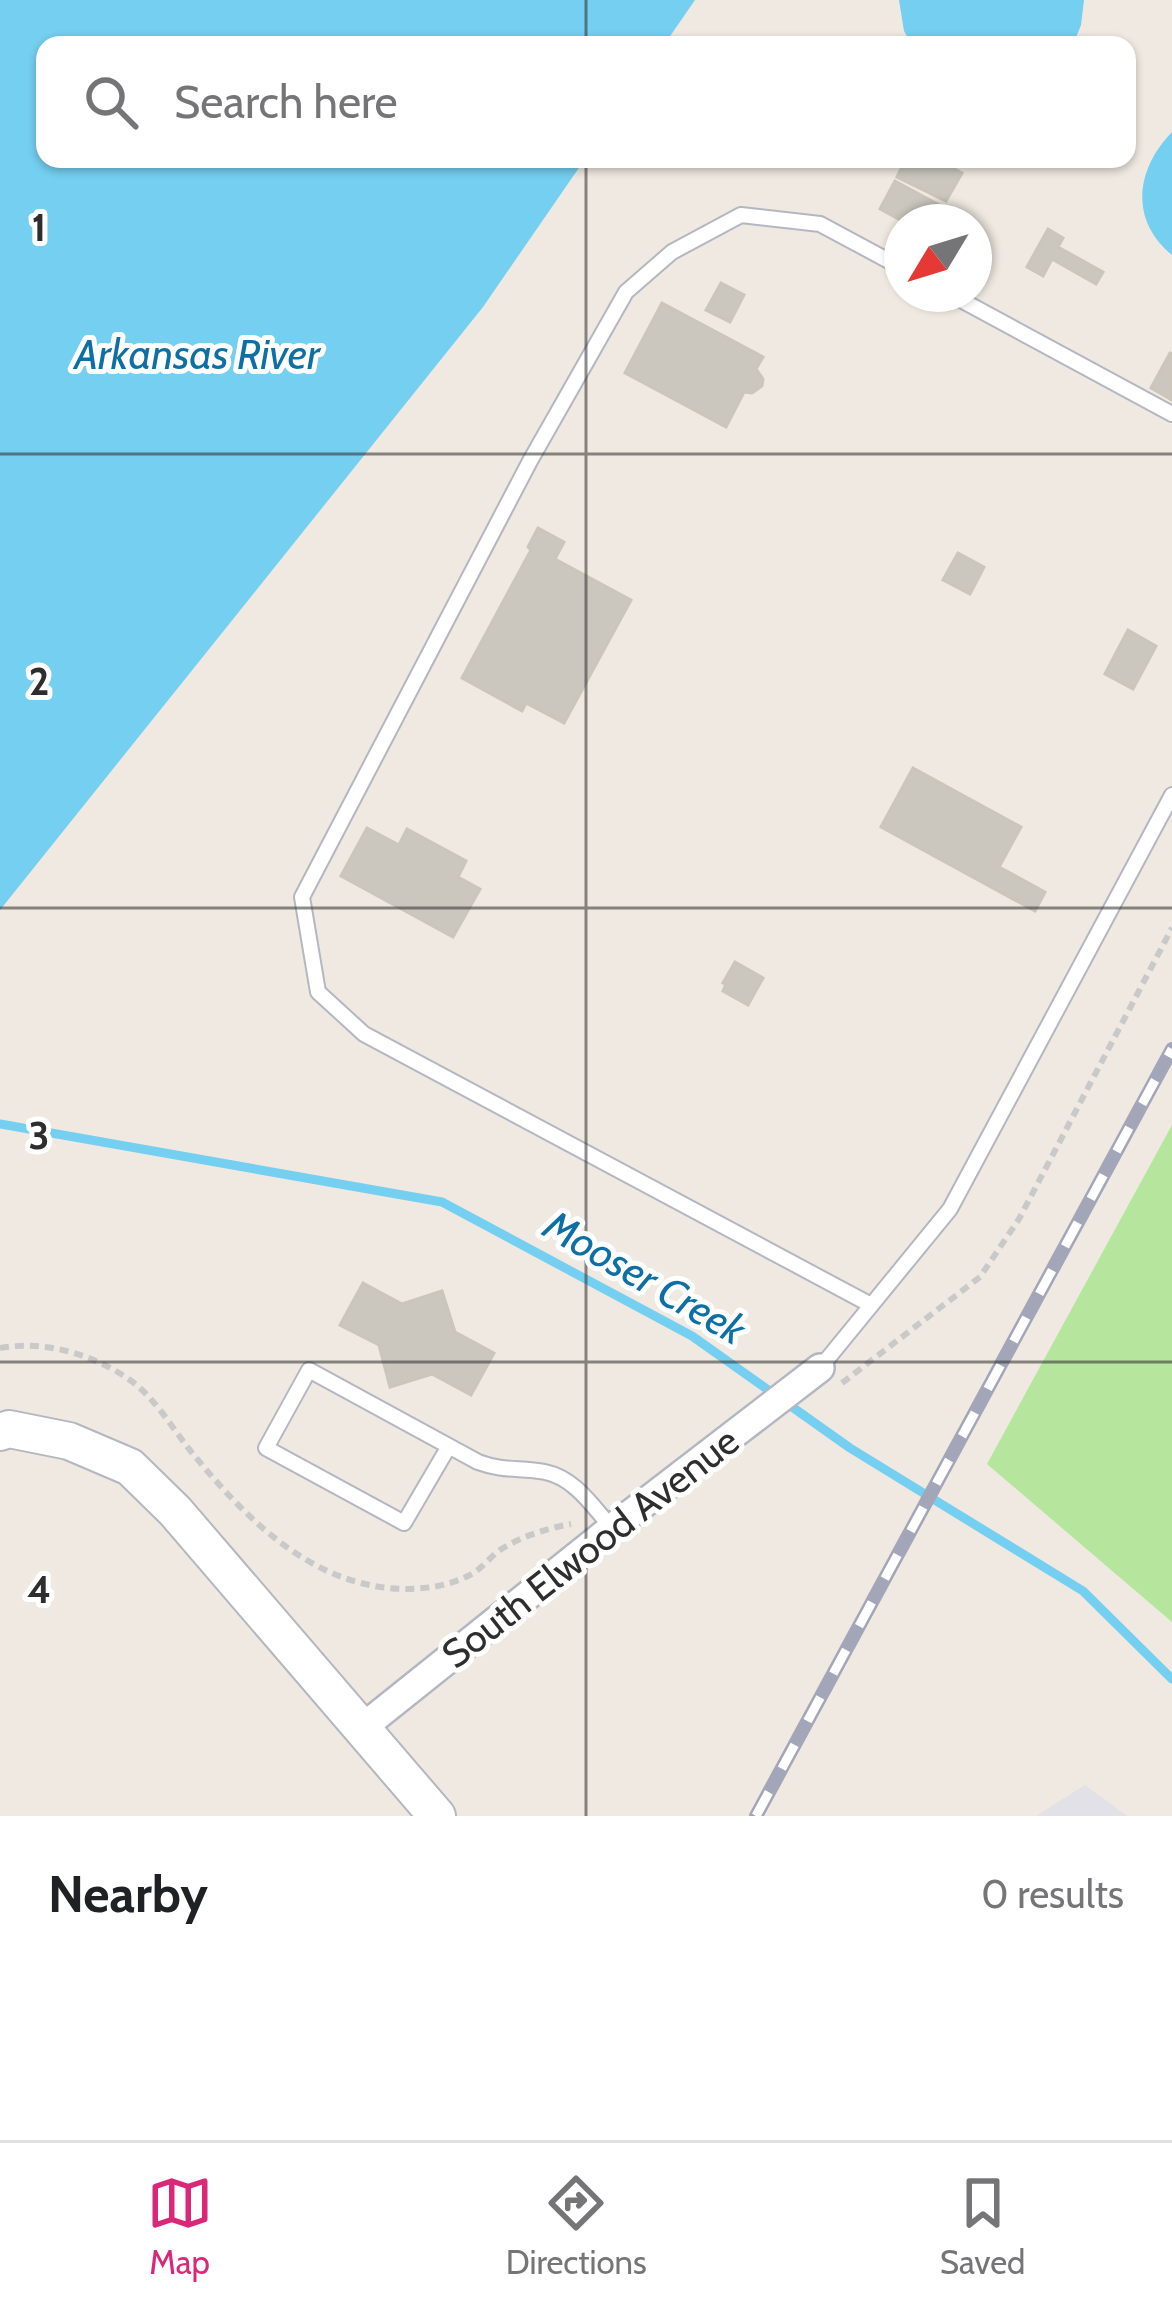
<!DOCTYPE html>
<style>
:root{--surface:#fff;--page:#f6f6f6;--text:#202124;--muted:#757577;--line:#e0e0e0;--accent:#db2777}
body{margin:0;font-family:Cabin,sans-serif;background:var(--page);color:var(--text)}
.compass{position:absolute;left:884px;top:204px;width:108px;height:108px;border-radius:50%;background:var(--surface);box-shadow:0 3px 9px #0004;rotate:232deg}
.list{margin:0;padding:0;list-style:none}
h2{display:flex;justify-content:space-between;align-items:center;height:156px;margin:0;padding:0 48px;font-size:51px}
h2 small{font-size:39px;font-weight:400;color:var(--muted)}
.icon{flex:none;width:66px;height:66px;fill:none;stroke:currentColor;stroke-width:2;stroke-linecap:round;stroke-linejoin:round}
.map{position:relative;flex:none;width:1172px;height:1816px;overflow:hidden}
.search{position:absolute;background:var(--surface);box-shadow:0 3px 9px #0004;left:36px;right:36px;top:36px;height:132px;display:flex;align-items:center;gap:30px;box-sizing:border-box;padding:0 42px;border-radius:24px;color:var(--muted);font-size:45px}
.sheet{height:324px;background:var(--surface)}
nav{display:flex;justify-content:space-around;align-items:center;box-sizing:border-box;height:168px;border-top:3px solid var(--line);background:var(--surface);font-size:33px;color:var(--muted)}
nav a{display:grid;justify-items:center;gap:6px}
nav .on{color:var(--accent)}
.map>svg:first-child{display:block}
.industrial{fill:#e3e1e8}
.green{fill:#b6e59e}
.water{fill:#75cff0}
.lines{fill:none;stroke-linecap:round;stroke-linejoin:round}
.stream{stroke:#75cff0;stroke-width:9}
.building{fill:#cbc7bf;stroke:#cbc5ba;stroke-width:3}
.service-casing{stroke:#b4b7c1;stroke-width:18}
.minor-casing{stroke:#b4b7c1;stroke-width:32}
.tertiary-casing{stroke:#b4b7c1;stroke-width:40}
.path{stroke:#c9c9c9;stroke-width:6;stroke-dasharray:9 6;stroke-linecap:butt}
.service{stroke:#fff;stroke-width:14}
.minor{stroke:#fff;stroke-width:27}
.tertiary{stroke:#fff;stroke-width:36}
.rail-casing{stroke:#a3a6b8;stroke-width:14}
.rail{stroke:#fff;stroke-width:9;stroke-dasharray:27;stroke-linecap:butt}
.grid{fill:none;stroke:#2e2e2e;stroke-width:3;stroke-opacity:0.55}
.labels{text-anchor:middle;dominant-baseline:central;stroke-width:10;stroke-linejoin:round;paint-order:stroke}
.street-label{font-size:39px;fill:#2e2e2e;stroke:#fff}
.water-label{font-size:42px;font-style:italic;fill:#0d6fa3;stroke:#fff}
.grid-label{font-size:39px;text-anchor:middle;font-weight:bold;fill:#2e2e2e;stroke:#fff;stroke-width:10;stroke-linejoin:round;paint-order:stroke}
</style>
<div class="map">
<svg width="1172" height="1816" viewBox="0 0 1172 1816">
<rect width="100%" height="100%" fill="#efe9e1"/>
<path class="industrial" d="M 1085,1785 L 1127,1816 L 1036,1816 Z"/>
<path class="green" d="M 1172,1125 L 1172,1622 L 987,1464 Z"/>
<path class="water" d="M 0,0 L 695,0 L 664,45 L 45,45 L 45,159 L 585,159 L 483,307 L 0,910 Z
M 899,0 L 1084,0 L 1081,25 L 1073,45 L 912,45 L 904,31 Z
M 1172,132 L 1172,255 C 1129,220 1136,169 1172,132 Z"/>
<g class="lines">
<path class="stream" d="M 0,1124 L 442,1202 L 692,1336 L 850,1448 L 1083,1591 L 1172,1679"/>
</g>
<path class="building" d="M 906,159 L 936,159 L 962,173 L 946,201 L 897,177 Z
M 895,181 L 943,207 L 935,222 L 904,222 L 880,209 Z
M 1048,229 L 1063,238 L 1058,247 L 1103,272 L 1096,284 L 1052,259 L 1043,276 L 1027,267 Z
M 721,283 L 744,295 L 730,322 L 706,310 Z
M 662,303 L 763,357 L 756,369 L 763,379 L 762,386 L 752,393 L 744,392 L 726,427 L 625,373 Z
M 1170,353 L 1172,354 L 1172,400 L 1151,388 Z
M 538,528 L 564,542 L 555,559 L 631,600 L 564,723 L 526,703 L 522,711 L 462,678 L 531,550 L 528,547 Z
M 958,553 L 984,567 L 970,594 L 943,580 Z
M 1128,630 L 1156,646 L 1133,689 L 1105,674 Z
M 913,768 L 1021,827 L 999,867 L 1045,892 L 1035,911 L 881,827 Z
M 367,828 L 399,845 L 407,829 L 466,861 L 458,877 L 480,889 L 453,937 L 341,876 Z
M 735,962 L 763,978 L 748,1005 L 723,991 L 726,984 L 723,983 Z
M 363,1283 L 402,1304 L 442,1291 L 455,1332 L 494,1353 L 471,1395 L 432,1374 L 390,1387 L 379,1345 L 340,1325 Z"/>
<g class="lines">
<g class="service-casing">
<path id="service" d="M 950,294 L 1172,414
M 871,1305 L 364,1034 L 318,992 L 302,897 L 530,461 L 626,292 L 672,252 L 741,215 L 820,224 L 902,268
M 820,1368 L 950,1209 L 1172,795
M 449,1446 L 404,1523 L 266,1448 L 309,1370 L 478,1462 C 505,1472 520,1467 545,1472 C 575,1478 593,1507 612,1528"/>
</g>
<g class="minor-casing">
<path id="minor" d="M 362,1728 L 612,1528 L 820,1368"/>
</g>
<g class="tertiary-casing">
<path id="tertiary" d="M 0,1432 L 9,1429 L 69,1441 L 130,1467 L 175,1511 L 437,1816"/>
</g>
<path class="path" d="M 0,1348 C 44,1340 93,1354 130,1380 C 154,1397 171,1426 189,1449 C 244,1517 311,1587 404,1589 C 428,1589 454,1585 475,1572 C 485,1565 492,1555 503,1548 C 523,1536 548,1528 571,1524
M 842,1383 L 980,1277 L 1019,1219 L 1172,928"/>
<use href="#service" class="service"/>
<use href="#minor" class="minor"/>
<use href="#tertiary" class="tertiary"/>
<g class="rail-casing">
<path id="rail" d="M 756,1816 L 1172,1049"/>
</g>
<use href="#rail" class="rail"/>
</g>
<path class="grid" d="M 586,0 L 586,45M 586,159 L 586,1816M 0,454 L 1172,454M 0,908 L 1172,908M 0,1362 L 1172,1362"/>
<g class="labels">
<g class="street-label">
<text transform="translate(590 1547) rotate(-38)">South Elwood Avenue</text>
</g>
<g class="water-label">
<text x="197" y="354">Arkansas River</text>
<text transform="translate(645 1277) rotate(30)">Mooser Creek</text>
</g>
</g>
<g class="grid-label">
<text x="39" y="241">1</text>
<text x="39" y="695">2</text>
<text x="39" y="1149">3</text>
<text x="39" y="1603">4</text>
</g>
</svg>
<svg class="compass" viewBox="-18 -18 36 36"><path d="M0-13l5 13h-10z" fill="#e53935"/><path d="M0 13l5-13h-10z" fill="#757577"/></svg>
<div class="search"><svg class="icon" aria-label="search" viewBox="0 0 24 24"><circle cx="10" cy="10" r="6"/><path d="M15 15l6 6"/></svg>Search here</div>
</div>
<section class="sheet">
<h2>Nearby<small>0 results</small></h2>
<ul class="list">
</ul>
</section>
<nav>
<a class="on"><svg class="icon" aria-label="map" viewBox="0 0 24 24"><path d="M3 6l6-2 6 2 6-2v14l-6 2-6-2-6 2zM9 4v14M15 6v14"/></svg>Map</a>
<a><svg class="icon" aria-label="directions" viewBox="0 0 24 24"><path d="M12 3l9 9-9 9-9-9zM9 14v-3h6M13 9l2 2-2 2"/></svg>Directions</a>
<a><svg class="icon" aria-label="saved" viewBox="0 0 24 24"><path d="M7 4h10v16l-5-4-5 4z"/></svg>Saved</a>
</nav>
